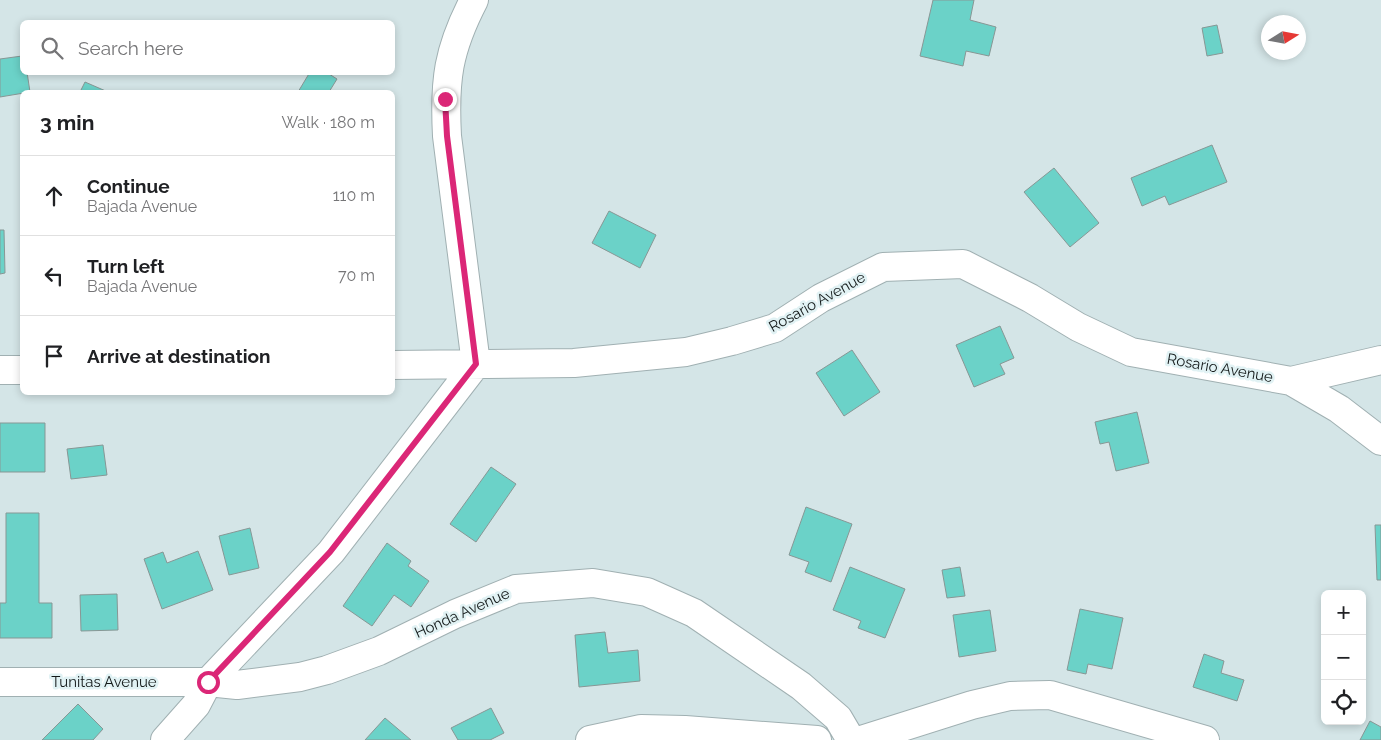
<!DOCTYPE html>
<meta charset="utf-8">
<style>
:root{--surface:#fff;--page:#f6f6f6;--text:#202124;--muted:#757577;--line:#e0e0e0}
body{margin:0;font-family:Raleway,sans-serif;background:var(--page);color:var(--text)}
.controls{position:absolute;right:15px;bottom:15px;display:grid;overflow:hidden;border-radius:8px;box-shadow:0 2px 8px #0003}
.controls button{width:45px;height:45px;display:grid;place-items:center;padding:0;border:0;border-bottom:1px solid var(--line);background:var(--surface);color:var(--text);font:25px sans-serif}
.compass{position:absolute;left:1261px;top:15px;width:45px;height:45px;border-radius:50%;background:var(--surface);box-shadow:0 2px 8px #0003;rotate:79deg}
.stop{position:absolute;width:15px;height:15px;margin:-11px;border:4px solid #db2777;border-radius:50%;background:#fff}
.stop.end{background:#db2777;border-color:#fff;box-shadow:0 1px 5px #0008}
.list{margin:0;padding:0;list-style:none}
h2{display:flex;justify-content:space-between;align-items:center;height:65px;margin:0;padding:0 20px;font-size:21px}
h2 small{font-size:16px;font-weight:400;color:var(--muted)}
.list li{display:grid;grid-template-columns:32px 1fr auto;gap:15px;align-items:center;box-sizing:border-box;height:80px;padding:0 20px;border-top:1px solid var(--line)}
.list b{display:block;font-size:19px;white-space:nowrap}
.list p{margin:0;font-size:16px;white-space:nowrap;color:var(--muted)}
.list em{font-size:16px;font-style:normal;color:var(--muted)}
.icon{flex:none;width:28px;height:28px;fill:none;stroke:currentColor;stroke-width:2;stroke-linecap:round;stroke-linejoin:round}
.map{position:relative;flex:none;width:1381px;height:740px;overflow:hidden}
.search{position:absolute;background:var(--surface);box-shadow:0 2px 8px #0003;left:20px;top:20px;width:375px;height:55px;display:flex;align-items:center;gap:12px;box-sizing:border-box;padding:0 18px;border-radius:8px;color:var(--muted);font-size:19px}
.panel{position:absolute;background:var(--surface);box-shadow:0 2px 8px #0003;left:20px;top:90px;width:375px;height:305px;border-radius:8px}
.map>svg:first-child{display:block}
.building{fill:#6bd2c8;stroke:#879795}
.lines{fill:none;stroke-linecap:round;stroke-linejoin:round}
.minor-casing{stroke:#a0b0b2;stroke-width:30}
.minor{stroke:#fff;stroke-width:28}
.route{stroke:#db2777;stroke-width:6}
.labels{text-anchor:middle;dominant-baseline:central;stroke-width:5;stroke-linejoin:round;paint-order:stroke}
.street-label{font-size:15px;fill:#131919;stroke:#e1f2f4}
</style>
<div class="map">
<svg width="1381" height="740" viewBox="0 0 1381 740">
<rect width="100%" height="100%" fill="#d4e5e7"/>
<path class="building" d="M 933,0 L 974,0 L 970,20 L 996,27 L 989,56 L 966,51 L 963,66 L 920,56 Z
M 1217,25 L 1223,53 L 1207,56 L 1202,28 Z
M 22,56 L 22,72 L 27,72 L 30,92 L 0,97 L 0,59 Z
M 310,72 L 326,72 L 337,79 L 329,92 L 298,92 Z
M 85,82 L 108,92 L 80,92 Z
M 1212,145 L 1227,182 L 1169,205 L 1165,196 L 1142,206 L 1131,178 Z
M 1054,168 L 1099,223 L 1070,247 L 1024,192 Z
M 609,211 L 656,235 L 640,268 L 592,243 Z
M 0,230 L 4,230 L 5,273 L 0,274 Z
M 1000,326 L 1014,358 L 1000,364 L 1005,374 L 974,387 L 956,345 Z
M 852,350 L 880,392 L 844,416 L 816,373 Z
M 1137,412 L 1149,463 L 1116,471 L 1109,442 L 1100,444 L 1095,422 Z
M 0,423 L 45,423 L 45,472 L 0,472 Z
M 103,445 L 107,475 L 71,479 L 67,449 Z
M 491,467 L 516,484 L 476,542 L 450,524 Z
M 806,507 L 852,524 L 831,582 L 805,572 L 809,562 L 789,555 Z
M 6,513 L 39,513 L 39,603 L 52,603 L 52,638 L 0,638 L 0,603 L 6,603 Z
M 1375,525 L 1381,525 L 1381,580 L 1377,580 Z
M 250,528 L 259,568 L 229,575 L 219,536 Z
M 387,543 L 411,561 L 408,566 L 429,581 L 411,607 L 394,595 L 372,626 L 343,606 Z
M 198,551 L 213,590 L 162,609 L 144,559 L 163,552 L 167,563 Z
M 850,567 L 905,589 L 885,638 L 858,628 L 861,621 L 833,610 Z
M 960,567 L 965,596 L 947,598 L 942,570 Z
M 117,594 L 118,630 L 81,631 L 80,595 Z
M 1080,609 L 1123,618 L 1112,669 L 1088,664 L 1086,674 L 1067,670 Z
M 990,610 L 996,651 L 959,657 L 953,615 Z
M 605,632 L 608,653 L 638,650 L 640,681 L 579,687 L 575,635 Z
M 1204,654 L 1224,661 L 1221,673 L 1244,680 L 1237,701 L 1193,687 Z
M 78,704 L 103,729 L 93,740 L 42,740 Z
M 491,708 L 504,733 L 490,740 L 458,740 L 451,728 Z
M 385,718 L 411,740 L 365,740 Z
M 1370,721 L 1381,727 L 1381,740 L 1360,740 Z"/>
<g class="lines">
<g class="minor-casing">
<path id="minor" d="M 392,365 L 574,363 L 686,352 L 732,341 L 775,328 L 821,298 L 883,267 L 963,264 L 1030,298 L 1078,327 L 1131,352 L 1291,381 L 1339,409 L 1381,441
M 0,370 L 22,370
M 1291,381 L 1381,360
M 0,682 L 208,682 L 237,685 L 300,677 L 327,670 L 379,651 L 455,614 L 516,589 L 593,583 L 647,592 L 694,613 L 801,686 L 838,718 L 851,740
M 165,740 L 196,705 L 208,682 L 331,552 L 476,364 L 447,136 C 444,80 448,50 474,0
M 590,740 L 641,729 L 685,730 L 817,740
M 861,740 L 972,705 L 1010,696 L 1050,695 L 1205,740"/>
</g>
<use href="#minor" class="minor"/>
</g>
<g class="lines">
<path class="route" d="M 208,682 L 330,552 L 476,364 L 447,136 L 445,99"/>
</g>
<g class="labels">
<g class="street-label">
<text transform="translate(817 302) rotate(-29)">Rosario Avenue</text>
<text transform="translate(1220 368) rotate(10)">Rosario Avenue</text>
<text transform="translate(462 613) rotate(-24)">Honda Avenue</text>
<text x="104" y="682">Tunitas Avenue</text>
</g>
</g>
</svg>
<div class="controls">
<button>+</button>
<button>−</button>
<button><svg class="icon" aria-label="locate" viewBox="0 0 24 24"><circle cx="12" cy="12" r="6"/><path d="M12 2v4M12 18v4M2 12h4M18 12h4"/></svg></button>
</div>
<svg class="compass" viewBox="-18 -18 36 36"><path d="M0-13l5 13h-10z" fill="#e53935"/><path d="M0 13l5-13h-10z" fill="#757577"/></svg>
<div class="stop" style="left:208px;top:682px"></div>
<div class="stop end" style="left:445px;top:99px"></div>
<div class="search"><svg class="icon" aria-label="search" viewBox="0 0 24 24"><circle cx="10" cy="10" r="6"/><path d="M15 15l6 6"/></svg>Search here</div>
<section class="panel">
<h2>3 min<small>Walk · 180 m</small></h2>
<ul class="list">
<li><svg class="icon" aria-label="ahead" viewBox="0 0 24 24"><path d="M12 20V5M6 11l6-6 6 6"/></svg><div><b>Continue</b><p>Bajada Avenue</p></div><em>110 m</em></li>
<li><svg class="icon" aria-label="left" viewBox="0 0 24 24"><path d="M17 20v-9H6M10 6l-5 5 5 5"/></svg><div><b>Turn left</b><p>Bajada Avenue</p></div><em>70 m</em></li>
<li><svg class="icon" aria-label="arrive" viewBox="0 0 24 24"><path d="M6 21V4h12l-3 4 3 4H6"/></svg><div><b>Arrive at destination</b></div></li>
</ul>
</section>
</div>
